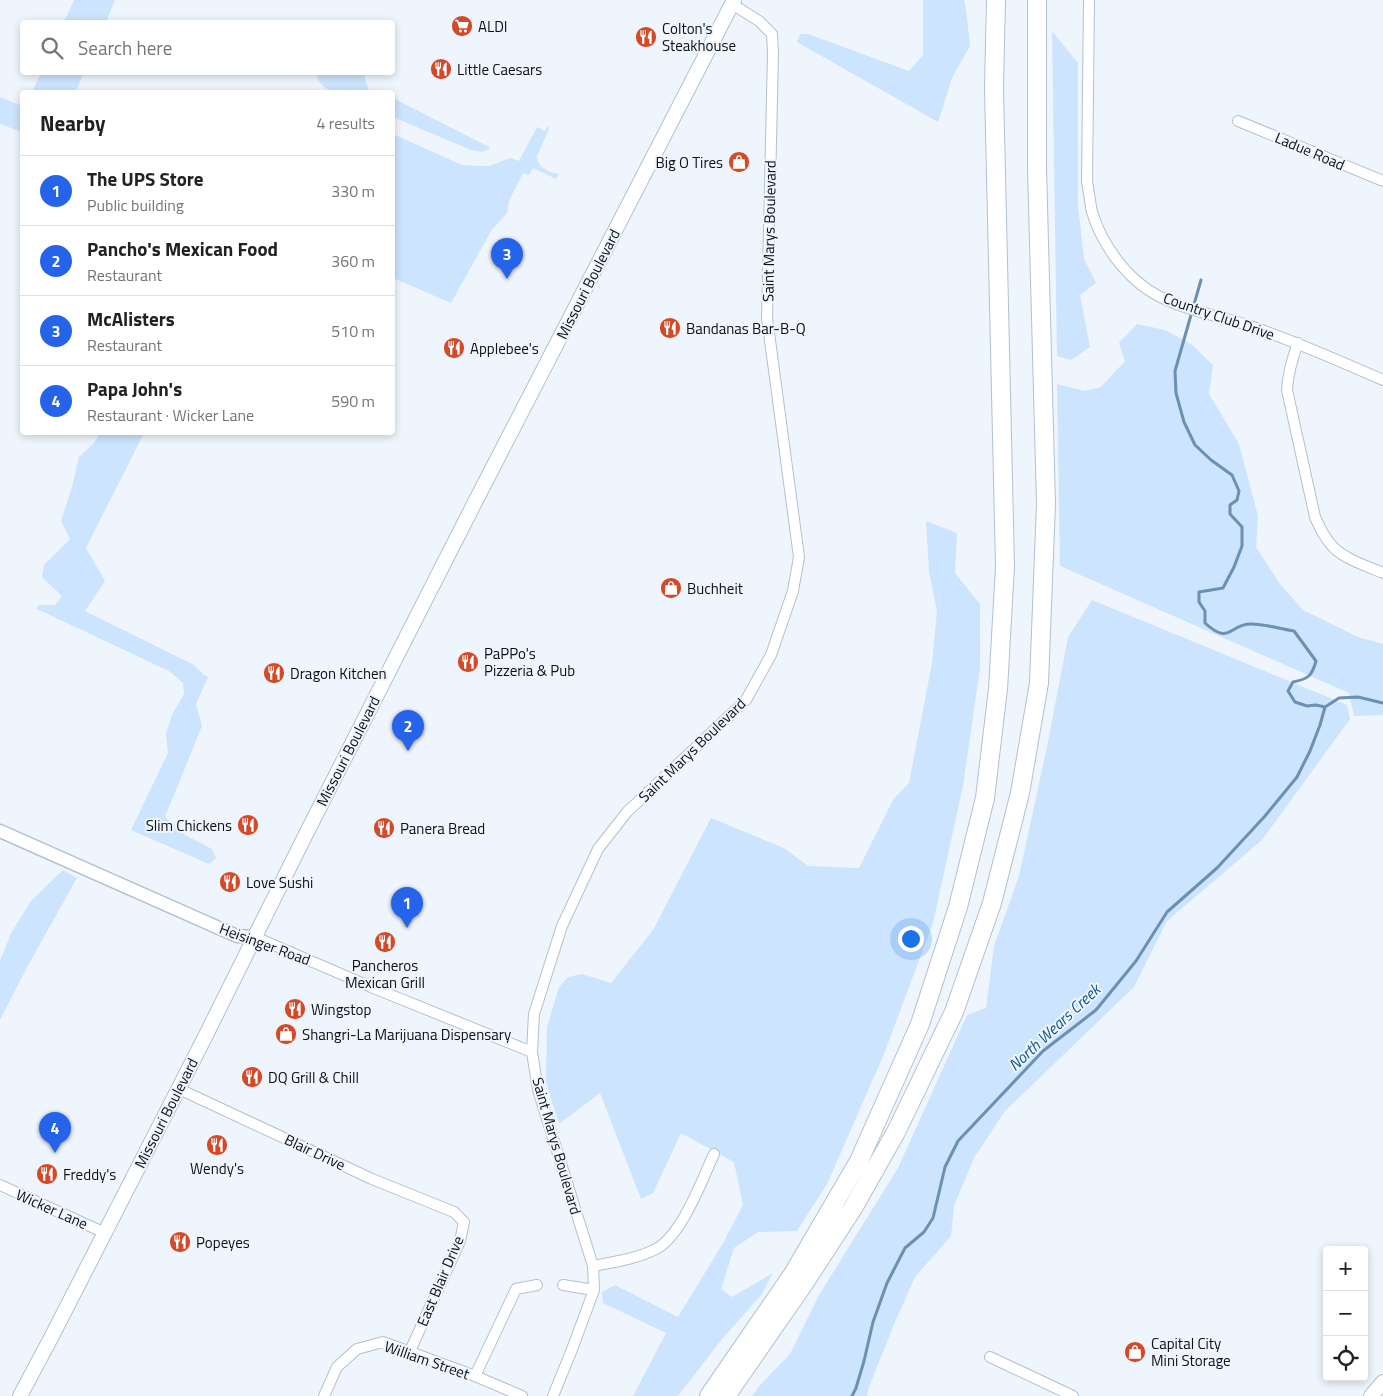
<!DOCTYPE html>
<meta charset="utf-8">
<style>
:root{--surface:#fff;--page:#f6f6f6;--text:#202124;--muted:#757577;--line:#e0e0e0;--accent:#2563eb}
body{margin:0;font-family:"Titillium Web",sans-serif;background:var(--page);color:var(--text)}
.controls{position:absolute;right:15px;bottom:15px;display:grid;overflow:hidden;border-radius:5px;box-shadow:0 2px 8px #0003}
.controls button{width:45px;height:45px;display:grid;place-items:center;padding:0;border:0;border-bottom:1px solid var(--line);background:var(--surface);color:var(--text);font:25px sans-serif}
.you{position:absolute;left:910px;top:938px;width:18px;height:18px;margin:-12px;border:4px solid #fff;border-radius:50%;background:#1a73e8;box-shadow:0 0 0 8px #1a73e833}
.badge{display:grid;place-items:center;width:32px;height:32px;border-radius:50%;background:var(--accent);color:#fff;font-size:16px;font-weight:700}
.pin{position:absolute;translate:-50% -41px;filter:drop-shadow(0 1px 2px #0008)}
.pin::after{content:'';position:absolute;top:26px;width:18px;height:15px;background:inherit;clip-path:polygon(0 0,100% 0,50% 100%)}
.list{margin:0;padding:0;list-style:none}
h2{display:flex;justify-content:space-between;align-items:center;height:65px;margin:0;padding:0 20px;font-size:21px}
h2 small{font-size:16px;font-weight:400;color:var(--muted)}
.list li{display:grid;grid-template-columns:32px 1fr auto;gap:15px;align-items:center;box-sizing:border-box;height:70px;padding:0 20px;border-top:1px solid var(--line)}
.list b{display:block;font-size:19px;white-space:nowrap}
.list p{margin:0;font-size:16px;white-space:nowrap;color:var(--muted)}
.list em{font-size:16px;font-style:normal;color:var(--muted)}
.icon{flex:none;width:28px;height:28px;fill:none;stroke:currentColor;stroke-width:2;stroke-linecap:round;stroke-linejoin:round}
.map{position:relative;flex:none;width:1383px;height:1396px;overflow:hidden}
.search{position:absolute;background:var(--surface);box-shadow:0 2px 8px #0003;left:20px;top:20px;width:375px;height:55px;display:flex;align-items:center;gap:12px;box-sizing:border-box;padding:0 18px;border-radius:5px;color:var(--muted);font-size:19px}
.panel{position:absolute;background:var(--surface);box-shadow:0 2px 8px #0003;left:20px;top:90px;width:375px;height:345px;border-radius:5px}
.map>svg:first-child{display:block}
.green{fill:#cce4fd}
.lines{fill:none;stroke-linecap:round;stroke-linejoin:round}
.stream{stroke:#6c8fb2;stroke-width:3}
.minor-casing{stroke:#b1c1d2;stroke-width:12}
.tertiary-casing{stroke:#b1c1d2;stroke-width:15}
.secondary-casing{stroke:#b1c1d2;stroke-width:16}
.motorway-casing{stroke:#b1c1d2;stroke-width:20}
.minor{stroke:#fff;stroke-width:10}
.tertiary{stroke:#fff;stroke-width:12}
.secondary{stroke:#fff;stroke-width:14}
.motorway{stroke:#fff;stroke-width:18}
.labels{text-anchor:middle;dominant-baseline:central;stroke-width:4;stroke-linejoin:round;paint-order:stroke}
.poi-label{font-size:15px;fill:#0b1016;stroke:#eef5fc;text-anchor:start}
.street-label{font-size:15px;fill:#0b1016;stroke:#eef5fc}
.water-label{font-size:16px;font-style:italic;fill:#0e568f;stroke:#eef5fc}
</style>
<div class="map">
<svg width="1383" height="1396" viewBox="0 0 1383 1396">
<rect width="100%" height="100%" fill="#eef5fc"/>
<path class="green" d="M 74,0 L 115,0 L 106,22 L 64,22 Z
M 923,0 L 964,0 L 966,9 L 970,46 L 952,78 L 938,122 L 797,42 L 800,34 L 808,34 L 909,71 L 923,55 Z
M 1052,31 L 1078,63 L 1078,206 L 1084,259 L 1096,283 L 1080,295 L 1090,347 L 1071,360 L 1057,356 Z
M 41,73 L 41,72 L 84,73 L 75,92 L 32,92 Z
M 316,73 L 365,73 L 365,79 L 369,91 L 374,92 C 354,93 321,99 316,73 Z
M 0,97 L 22,106 L 22,132 L 0,124 Z
M 393,98 L 489,147 L 490,149 L 481,152 L 471,150 L 393,117 Z
M 548,125 L 549,129 L 537,156 C 537,167 549,173 559,174 L 556,179 L 533,168 L 529,175 L 523,173 L 509,201 L 507,213 L 491,231 L 451,303 L 393,278 L 393,134 L 462,165 L 476,166 L 489,166 L 510,158 L 519,161 L 537,127 L 545,131 Z
M 1137,324 L 1165,330 L 1191,344 L 1213,365 L 1209,394 L 1239,444 L 1258,516 L 1256,547 L 1280,584 L 1303,610 L 1358,637 L 1383,644 L 1383,715 L 1354,716 L 1349,693 L 1060,566 L 1057,384 L 1085,391 L 1101,387 L 1125,361 L 1119,343 Z
M 100,433 L 144,433 L 86,548 L 105,581 L 85,611 L 194,665 L 204,675 L 208,677 L 196,704 L 202,726 L 165,817 L 185,835 L 212,849 L 216,858 L 209,864 L 131,830 L 168,753 L 166,733 L 172,715 L 184,694 L 183,683 L 169,671 L 37,609 L 39,605 L 55,605 L 62,596 L 42,577 L 44,565 L 70,539 L 61,521 L 72,487 L 79,457 L 94,443 Z
M 926,521 L 957,533 L 955,573 L 980,604 L 980,668 L 963,786 L 933,923 L 884,1054 L 827,1184 L 797,1231 L 758,1232 L 734,1248 L 721,1289 L 732,1297 L 773,1273 L 762,1294 L 722,1339 L 678,1396 L 633,1396 L 666,1333 L 603,1303 L 602,1292 L 615,1285 L 678,1317 L 723,1243 L 743,1205 L 734,1162 L 681,1133 L 653,1193 L 641,1199 L 600,1093 L 559,1124 L 546,1082 L 547,1027 L 559,987 L 568,977 L 582,974 L 611,983 L 653,930 L 711,818 L 784,848 L 808,866 L 859,868 L 893,800 L 909,783 L 932,663 L 937,611 L 929,572 Z
M 1092,600 L 1347,705 L 1350,719 L 1262,840 L 1167,921 L 1134,987 L 1005,1111 L 974,1158 L 954,1206 L 951,1236 L 915,1277 L 895,1322 L 869,1387 L 867,1396 L 752,1396 L 761,1384 L 790,1354 L 819,1295 L 898,1168 L 967,1015 L 986,1008 L 994,946 L 1019,876 L 1047,747 L 1068,637 Z
M 63,870 L 77,878 L 26,969 L 0,1020 L 0,961 L 11,933 L 31,901 Z"/>
<g class="lines">
<path class="stream" d="M 1201,280 L 1175,371 L 1176,393 L 1184,422 L 1195,445 L 1211,460 L 1232,475 L 1239,491 L 1237,500 L 1230,505 L 1230,514 L 1242,527 L 1242,546 L 1234,567 L 1223,588 L 1199,592 L 1199,602 L 1205,611 L 1205,623 C 1230,646 1229,624 1251,624 C 1266,624 1280,629 1294,631 L 1316,661 C 1312,676 1308,679 1293,682 L 1288,691 L 1295,702 L 1307,706 L 1316,705 L 1325,707
M 852,1396 L 856,1388 L 864,1361 L 873,1322 L 887,1283 L 905,1248 L 924,1232 L 933,1218 L 945,1167 L 958,1141 L 1043,1051 L 1096,1010 L 1136,961 L 1167,912 L 1217,868 L 1265,816 L 1297,777 L 1310,751 L 1320,725 L 1325,707 L 1339,698 L 1358,697 L 1383,703"/>
<g class="minor-casing">
<path id="minor" d="M 1089,0 L 1087,182 C 1089,192 1090,202 1092,212 C 1104,250 1132,286 1169,301 C 1196,313 1225,317 1253,327 C 1297,342 1340,361 1383,380
M 1238,121 L 1383,181
M 1298,343 C 1292,359 1288,373 1287,390 L 1315,517 C 1320,528 1325,539 1334,548 C 1347,560 1367,566 1383,573
M 255,937 L 371,987 L 532,1052
M 179,1089 L 372,1179 L 454,1212 L 464,1222 L 460,1241 L 410,1351
M 0,1185 L 105,1233
M 593,1266 C 614,1262 636,1259 656,1249 C 682,1235 702,1180 714,1154
M 563,1285 L 594,1290
M 990,1357 L 1073,1396
M 475,1376 L 516,1289 L 537,1285
M 324,1396 L 337,1367 L 357,1349 L 383,1342 L 475,1376 L 522,1396
M 553,1396 L 571,1352 L 594,1290 L 593,1266 L 538,1090 L 532,1052 L 534,1014 L 562,926 L 598,849 L 627,812 L 746,700 L 771,655 L 793,591 L 799,557 L 767,318 L 773,53 L 772,34 L 759,21 L 732,4"/>
</g>
<g class="tertiary-casing">
<path id="tertiary" d="M 0,831 L 237,936 L 255,937"/>
</g>
<g class="secondary-casing">
<path id="secondary" d="M 20,1396 L 53,1334 L 204,1039 L 304,838 L 473,506 L 734,0
M 1371,1396 L 1383,1382"/>
</g>
<g class="motorway-casing">
<path id="motorway" d="M 709,1396 L 793,1274 L 859,1161 L 920,1024 L 958,907 L 985,798 L 998,689 L 1005,567 L 994,88 L 996,0
M 726,1396 L 805,1282 L 853,1208 L 896,1132 L 954,1012 L 992,903 L 1020,793 L 1039,683 L 1046,504 L 1037,168 L 1037,0"/>
</g>
<use href="#minor" class="minor"/>
<use href="#tertiary" class="tertiary"/>
<use href="#secondary" class="secondary"/>
<use href="#motorway" class="motorway"/>
</g>
<defs>
<g id="supermarket-disc" transform="scale(1.125)"><circle r="9.5" fill="#d44a28" stroke="#eef5fc"/><path d="M-6-5.5h2.5l.6 2H6L4.5 2H-2.5L-4.4-4H-6ZM-1.5 3.2a1.3 1.3 0 1 0 .1 0ZM3 3.2a1.3 1.3 0 1 0 .1 0Z" fill="#fff"/></g>
<g id="restaurant-disc" transform="scale(1.125)"><circle r="9.5" fill="#d44a28" stroke="#eef5fc"/><path d="M-5-6h1v4h1v-4h1v4h1v-4h1v5L-1.5 .5V6h-2V.5L-5-1ZM5-6V6H3V1.5H1.5Q1.5-4 5-6Z" fill="#fff"/></g>
<g id="shop-disc" transform="scale(1.125)"><circle r="9.5" fill="#d44a28" stroke="#eef5fc"/><path d="M-5-2.5h2.3a2.7 3.5 0 0 1 5.4 0H5L5.5 6h-11ZM-1.5-2.5h3a1.5 2.3 0 0 0-3 0Z" fill="#fff"/></g>
</defs>
<g fill-rule="evenodd">
<use href="#supermarket-disc" x="462" y="26"/>
<use href="#restaurant-disc" x="646" y="37"/>
<use href="#restaurant-disc" x="441" y="69"/>
<use href="#shop-disc" x="739" y="162"/>
<use href="#restaurant-disc" x="670" y="328"/>
<use href="#restaurant-disc" x="454" y="348"/>
<use href="#shop-disc" x="671" y="588"/>
<use href="#restaurant-disc" x="468" y="662"/>
<use href="#restaurant-disc" x="274" y="673"/>
<use href="#restaurant-disc" x="248" y="825"/>
<use href="#restaurant-disc" x="384" y="828"/>
<use href="#restaurant-disc" x="230" y="882"/>
<use href="#restaurant-disc" x="385" y="942"/>
<use href="#restaurant-disc" x="295" y="1009"/>
<use href="#shop-disc" x="286" y="1034"/>
<use href="#restaurant-disc" x="252" y="1077"/>
<use href="#restaurant-disc" x="217" y="1145"/>
<use href="#restaurant-disc" x="47" y="1174"/>
<use href="#restaurant-disc" x="180" y="1242"/>
<use href="#shop-disc" x="1135" y="1352"/>
</g>
<g class="labels">
<g class="poi-label">
<text x="478" y="26">ALDI</text>
<text x="662" y="28">Colton's<tspan x="662" dy="17">Steakhouse</tspan></text>
<text x="457" y="69">Little Caesars</text>
<text x="723" y="162" text-anchor="end">Big O Tires</text>
<text x="686" y="328">Bandanas Bar-B-Q</text>
<text x="470" y="348">Applebee's</text>
<text x="687" y="588">Buchheit</text>
<text x="484" y="653">PaPPo's<tspan x="484" dy="17">Pizzeria &amp; Pub</tspan></text>
<text x="290" y="673">Dragon Kitchen</text>
<text x="232" y="825" text-anchor="end">Slim Chickens</text>
<text x="400" y="828">Panera Bread</text>
<text x="246" y="882">Love Sushi</text>
<text x="385" y="965" text-anchor="middle">Pancheros<tspan x="385" dy="17">Mexican Grill</tspan></text>
<text x="311" y="1009">Wingstop</text>
<text x="302" y="1034">Shangri-La Marijuana Dispensary</text>
<text x="268" y="1077">DQ Grill &amp; Chill</text>
<text x="217" y="1168" text-anchor="middle">Wendy's</text>
<text x="63" y="1174">Freddy's</text>
<text x="196" y="1242">Popeyes</text>
<text x="1151" y="1343">Capital City<tspan x="1151" dy="17">Mini Storage</tspan></text>
</g>
<g class="street-label">
<text transform="translate(1310 151) rotate(23)">Ladue Road</text>
<text transform="translate(769 231) rotate(-89)">Saint Marys Boulevard</text>
<text transform="translate(588 284) rotate(-63)">Missouri Boulevard</text>
<text transform="translate(1219 316) rotate(19)">Country Club Drive</text>
<text transform="translate(692 750) rotate(-44)">Saint Marys Boulevard</text>
<text transform="translate(348 751) rotate(-63)">Missouri Boulevard</text>
<text transform="translate(265 944) rotate(20)">Heisinger Road</text>
<text transform="translate(166 1113) rotate(-63)">Missouri Boulevard</text>
<text transform="translate(557 1146) rotate(74)">Saint Marys Boulevard</text>
<text transform="translate(315 1152) rotate(25)">Blair Drive</text>
<text transform="translate(52 1209) rotate(24)">Wicker Lane</text>
<text transform="translate(440 1281) rotate(-67)">East Blair Drive</text>
<text transform="translate(427 1360) rotate(19)">William Street</text>
</g>
<g class="water-label">
<text transform="translate(1054 1027) rotate(-43)">North Wears Creek</text>
</g>
</g>
</svg>
<div class="controls">
<button>+</button>
<button>−</button>
<button><svg class="icon" aria-label="locate" viewBox="0 0 24 24"><circle cx="12" cy="12" r="6"/><path d="M12 2v4M12 18v4M2 12h4M18 12h4"/></svg></button>
</div>
<div class="you"></div>
<div class="pin badge" style="left:407px;top:928px">1</div>
<div class="pin badge" style="left:408px;top:751px">2</div>
<div class="pin badge" style="left:507px;top:279px">3</div>
<div class="pin badge" style="left:55px;top:1153px">4</div>
<div class="search"><svg class="icon" aria-label="search" viewBox="0 0 24 24"><circle cx="10" cy="10" r="6"/><path d="M15 15l6 6"/></svg>Search here</div>
<section class="panel">
<h2>Nearby<small>4 results</small></h2>
<ul class="list">
<li><span class="badge">1</span><div><b>The UPS Store</b><p>Public building</p></div><em>330 m</em></li>
<li><span class="badge">2</span><div><b>Pancho's Mexican Food</b><p>Restaurant</p></div><em>360 m</em></li>
<li><span class="badge">3</span><div><b>McAlisters</b><p>Restaurant</p></div><em>510 m</em></li>
<li><span class="badge">4</span><div><b>Papa John's</b><p>Restaurant · Wicker Lane</p></div><em>590 m</em></li>
</ul>
</section>
</div>
